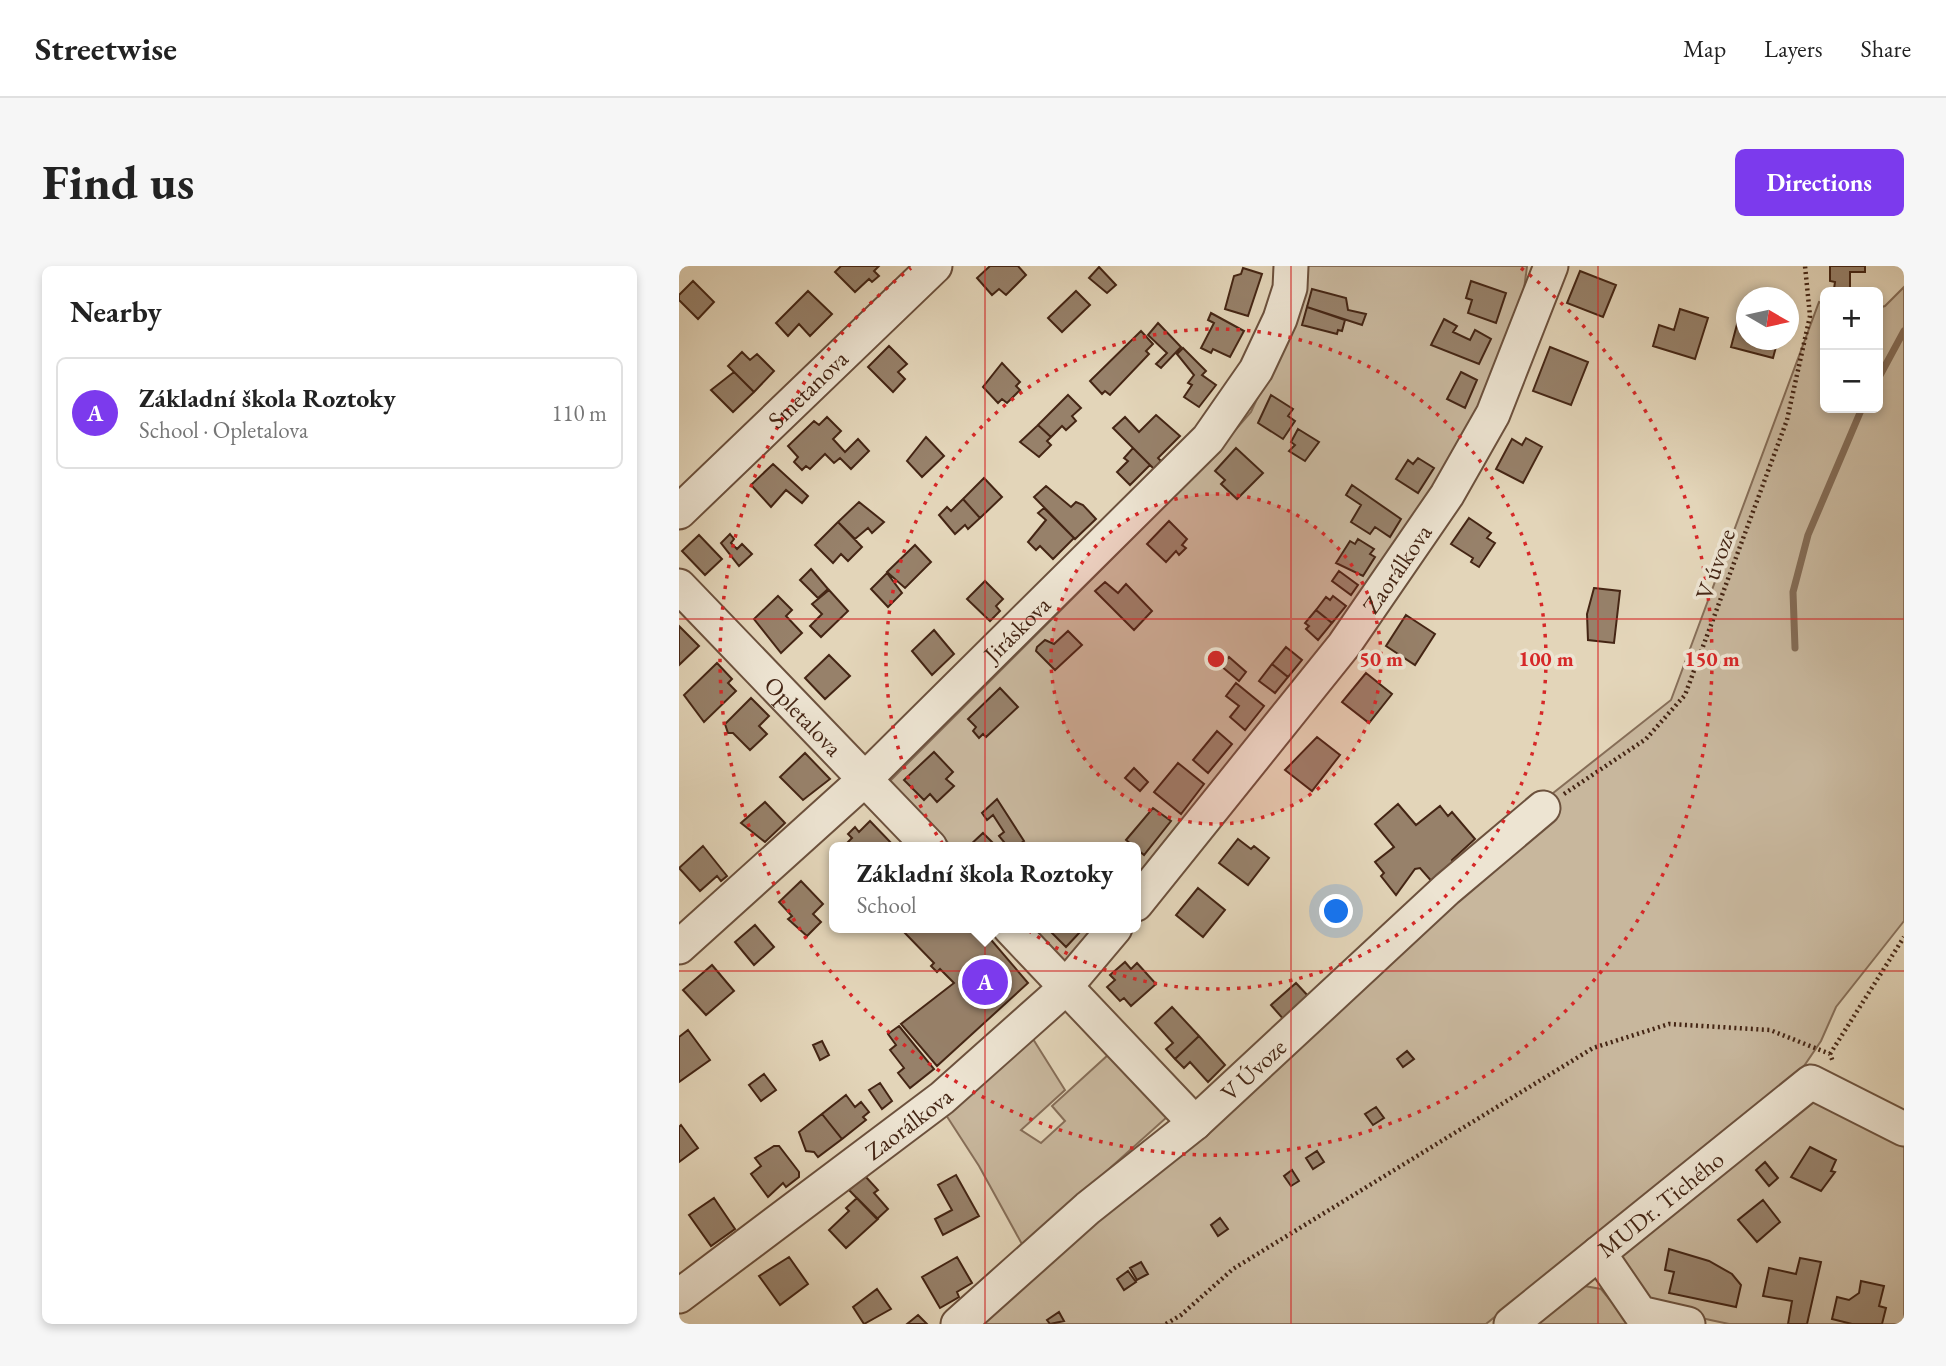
<!DOCTYPE html>
<meta charset="utf-8">
<style>
:root{--surface:#fff;--page:#f6f6f6;--text:#222;--muted:#767676;--line:#e0e0e0;--accent:#7c3aed}
body{margin:0;font-family:"EB Garamond",serif;background:var(--page);color:var(--text)}
.controls{position:absolute;right:21px;top:21px;display:grid;overflow:hidden;border-radius:10px;box-shadow:0 4px 10px #0003}
.controls button{width:63px;height:63px;display:grid;place-items:center;padding:0;border:0;border-bottom:2px solid var(--line);background:var(--surface);color:var(--text);font:35px sans-serif}
.compass{position:absolute;left:1057px;top:21px;width:63px;height:63px;border-radius:50%;background:var(--surface);box-shadow:0 4px 10px #0003;rotate:99deg}
.you{position:absolute;left:658px;top:646px;width:24px;height:24px;margin:-18px;border:5px solid #fff;border-radius:50%;background:#1a73e8;box-shadow:0 0 0 10px #1a73e833}
.badge{display:grid;place-items:center;width:46px;height:46px;border-radius:50%;background:var(--accent);color:#fff;font-size:23px;font-weight:700}
.pin{position:absolute;translate:-50% -50%;border:4px solid #fff;box-shadow:0 2px 7px #0006}
.popup{position:absolute;left:150px;top:576px;width:312px;height:91px;box-sizing:border-box;display:grid;place-content:center;border-radius:10px;background:var(--surface);filter:drop-shadow(0 2px 5px #0005);font-size:23px;white-space:nowrap;color:var(--muted)}
.popup b{font-size:26px;color:var(--text)}
.popup::after{content:'';position:absolute;left:50%;top:100%;margin-left:-14px;border:14px solid transparent;border-top-color:var(--surface)}
.list{margin:0;padding:0;list-style:none}
h2{display:flex;justify-content:space-between;align-items:center;height:91px;margin:0;padding:0 28px;font-size:30px}
h2 small{font-size:23px;font-weight:400;color:var(--muted)}
.list li{display:grid;grid-template-columns:46px 1fr auto;gap:21px;align-items:center;box-sizing:border-box;height:112px;margin:0 14px 14px;padding:0 14px;border:2px solid var(--line);border-radius:10px}
.list b{display:block;font-size:26px;white-space:nowrap}
.list p{margin:0;font-size:23px;white-space:nowrap;color:var(--muted)}
.list em{font-size:23px;font-style:normal;color:var(--muted)}
.map{position:relative;flex:none;width:1225px;height:1058px;overflow:hidden;border-radius:10px}
header{display:flex;align-items:center;gap:42px;box-sizing:border-box;height:98px;padding:0 35px;background:var(--surface);border-bottom:2px solid var(--line)}
header strong{font-size:33px}
nav{display:flex;gap:38px;margin-inline-start:auto;font-size:24px}
.intro{display:flex;align-items:center;justify-content:space-between;box-sizing:border-box;height:168px;padding:0 42px}
h1{margin:0;font-size:49px}
.button{padding:18px 32px;border-radius:10px;background:var(--accent);color:#fff;font-size:24px;font-weight:700}
main{display:flex;gap:42px;padding:0 42px}
aside{flex:1;background:var(--surface);border-radius:10px;box-shadow:0 4px 10px #0003}
.map>svg:first-child{display:block}
.green{fill:#c8b79d;stroke:#866e58;stroke-width:2}
.lines{fill:none;stroke-linecap:round;stroke-linejoin:round}
.stream{stroke:#836b55;stroke-width:7}
.building{fill:#97816a;stroke:#442514;stroke-width:2}
.minor-casing{stroke:#6c513d;stroke-width:37}
.path{stroke:#442514;stroke-width:4.5;stroke-dasharray:2 3.5;stroke-linecap:butt}
.minor{stroke:#ede4d2;stroke-width:33}
.grid{fill:none;stroke:#d62828;stroke-width:2;stroke-opacity:0.55}
.ring{fill:none;stroke:#d62828;stroke-width:3.5;stroke-dasharray:3.5 7}
.labels{text-anchor:middle;dominant-baseline:central;stroke-width:7;stroke-linejoin:round;paint-order:stroke}
.street-label{font-size:24px;fill:#442514;stroke:#ede4d2}
.centre{fill:#d62828;stroke:#ede4d2;stroke-width:3.5}
.ring-label{font-size:21px;text-anchor:middle;font-weight:bold;fill:#d62828;stroke:#ede4d2;stroke-width:7;stroke-linejoin:round;paint-order:stroke}
</style>
<header>
<strong>Streetwise</strong>
<nav><a>Map</a><a>Layers</a><a>Share</a></nav>
</header>
<div class="intro"><h1>Find us</h1><a class="button">Directions</a></div>
<main>
<aside>
<h2>Nearby<small></small></h2>
<ul class="list">
<li><span class="badge">A</span><div><b>Základní škola Roztoky</b><p>School · Opletalova</p></div><em>110 m</em></li>
</ul>
</aside>
<div class="map">
<svg width="1225" height="1058" viewBox="0 0 1225 1058">
<rect width="100%" height="100%" fill="#e3d5b9"/>
<filter id="stains"><feTurbulence type="fractalNoise" baseFrequency=".00286" numOctaves="4"/><feColorMatrix values="0 0 0 0 .2 0 0 0 0 .09 0 0 0 0 .02 0 0 0 .5 -.17"/></filter>
<radialGradient id="worn" r=".72"><stop offset=".6" stop-color="#630" stop-opacity="0"/><stop offset="1" stop-color="#630" stop-opacity=".3"/></radialGradient>
<path class="green" d="M 626,0 L 848,0 C 842,62 822,99 795,154 C 709,327 577,472 457,622 L 457,581 L 273,581 L 211,515 L 517,209 L 572,146 L 616,51 Z
M 1225,21 L 1225,655 L 1157,741 L 1142,775 L 1125,800 L 807,1058 L 303,1058 L 784,598 L 992,434 L 1140,36 L 1146,38 L 1146,142 L 1199,142 L 1199,42 L 1206,40 Z
M 352,662 L 424,662 L 392,702 Z
M 354,773 L 386,824 L 342,864 L 362,877 L 386,855 L 373,840 L 429,789 L 488,851 L 344,980 L 300,900 L 267,849 Z
M 1147,835 L 1225,876 L 1225,1058 L 1050,1058 L 971,1041 L 942,1007 L 941,985 L 1124,838 Z
M 900,1019 L 922,1023 L 951,1058 L 852,1058 Z"/>
<g class="lines">
<path class="stream" d="M 1199,113 L 1225,65
M 1116,382 L 1114,326 L 1129,269 L 1183,142"/>
</g>
<path class="building" d="M 162,0 L 200,0 L 195,5 L 200,10 L 193,16 L 190,13 L 176,26 L 156,6 Z
M 311,0 L 339,0 L 347,9 L 327,29 L 320,23 L 313,29 L 298,12 Z
M 1151,0 L 1186,0 L 1186,6 L 1171,6 L 1171,23 L 1155,23 L 1156,16 L 1151,15 Z
M 420,1 L 437,19 L 428,27 L 410,12 Z
M 564,2 L 583,8 L 569,50 L 546,43 L 555,10 L 562,8 Z
M 901,5 L 937,19 L 924,51 L 888,37 Z
M 14,15 L 35,36 L 19,53 L 0,34 L 0,29 Z
M 792,15 L 827,27 L 817,57 L 789,47 L 793,34 L 787,32 Z
M 633,23 L 667,32 L 669,44 L 687,48 L 683,59 L 628,41 Z
M 129,25 L 153,48 L 131,70 L 120,58 L 109,70 L 97,57 Z
M 397,25 L 411,39 L 383,66 L 369,52 Z
M 628,41 L 666,54 L 663,65 L 659,64 L 658,68 L 623,59 Z
M 1001,43 L 1029,52 L 1016,93 L 974,80 L 980,59 L 995,64 Z
M 532,47 L 565,65 L 551,91 L 534,83 L 532,87 L 522,82 L 535,57 L 529,54 Z
M 1061,47 L 1068,49 L 1068,74 L 1092,74 L 1098,77 L 1094,92 L 1052,81 Z
M 765,53 L 778,60 L 774,66 L 791,74 L 796,64 L 812,73 L 800,98 L 752,79 Z
M 479,57 L 502,81 L 482,102 L 477,98 L 488,87 L 469,69 Z
M 462,65 L 474,78 L 467,85 L 470,88 L 431,129 L 426,125 L 423,128 L 411,115 Z
M 210,80 L 228,98 L 219,106 L 226,113 L 214,126 L 189,101 Z
M 871,81 L 909,96 L 892,139 L 854,125 Z
M 504,82 L 527,105 L 523,109 L 537,119 L 520,141 L 505,131 L 513,119 L 509,117 L 515,109 L 498,88 Z
M 63,86 L 71,94 L 78,88 L 95,105 L 75,126 L 49,100 Z
M 323,97 L 341,116 L 337,120 L 341,124 L 328,137 L 323,133 L 319,137 L 304,121 Z
M 55,106 L 75,126 L 54,146 L 32,124 Z
M 782,106 L 798,114 L 786,142 L 768,133 Z
M 389,129 L 402,142 L 393,150 L 397,155 L 387,164 L 383,160 L 372,171 L 359,159 Z
M 592,129 L 614,143 L 609,150 L 616,155 L 604,173 L 579,157 Z
M 477,149 L 501,170 L 479,192 L 482,195 L 475,203 L 434,162 L 446,151 L 460,166 Z
M 148,151 L 162,165 L 154,173 L 166,186 L 179,173 L 190,185 L 172,203 L 161,192 L 155,197 L 146,188 L 131,203 L 127,200 L 123,204 L 115,196 L 119,191 L 109,180 L 135,155 L 140,159 Z
M 359,159 L 372,171 L 368,175 L 372,179 L 360,191 L 341,176 Z
M 619,163 L 640,176 L 626,195 L 610,185 L 616,179 L 612,176 Z
M 247,171 L 265,190 L 243,211 L 228,195 Z
M 847,172 L 863,181 L 844,217 L 817,203 L 833,173 L 843,179 Z
M 454,182 L 471,199 L 451,219 L 438,206 L 449,195 L 445,192 Z
M 557,182 L 584,207 L 558,233 L 542,218 L 546,214 L 536,205 Z
M 739,192 L 755,202 L 739,227 L 717,213 L 729,194 L 734,198 Z
M 94,198 L 129,230 L 123,237 L 107,224 L 92,241 L 72,219 Z
M 305,212 L 323,231 L 301,252 L 284,233 Z
M 673,219 L 722,253 L 711,271 L 696,261 L 691,268 L 672,256 L 682,239 L 667,229 Z
M 367,220 L 392,241 L 397,236 L 404,239 L 417,253 L 396,273 L 355,231 Z
M 284,233 L 301,252 L 289,263 L 286,259 L 276,268 L 260,249 L 268,241 L 272,245 Z
M 180,236 L 205,256 L 193,267 L 189,262 L 176,273 L 159,256 Z
M 365,242 L 395,272 L 374,293 L 361,280 L 357,284 L 349,276 L 367,254 L 359,247 Z
M 790,252 L 812,267 L 808,272 L 816,277 L 800,301 L 792,296 L 794,292 L 772,278 Z
M 490,255 L 508,273 L 503,279 L 507,282 L 500,289 L 497,285 L 487,296 L 468,278 Z
M 159,256 L 183,281 L 169,295 L 162,288 L 154,297 L 136,279 Z
M 51,268 L 55,273 L 52,277 L 58,283 L 63,278 L 73,288 L 60,300 L 42,277 Z
M 20,269 L 43,293 L 26,309 L 3,285 Z
M 679,273 L 695,283 L 691,288 L 696,291 L 684,310 L 657,297 L 671,275 L 676,278 Z
M 236,279 L 252,296 L 226,322 L 208,306 Z
M 132,303 L 149,323 L 139,332 L 121,314 Z
M 660,305 L 679,319 L 672,329 L 653,315 Z
M 208,307 L 223,327 L 209,341 L 192,323 Z
M 306,315 L 324,333 L 317,340 L 321,345 L 311,355 L 288,333 Z
M 426,316 L 439,327 L 447,318 L 473,345 L 455,364 L 416,325 Z
M 915,322 L 941,325 L 935,377 L 909,374 L 908,348 Z
M 150,324 L 169,345 L 142,371 L 131,360 L 143,348 L 133,338 Z
M 99,330 L 113,344 L 107,350 L 123,367 L 102,387 L 75,353 Z
M 654,330 L 667,340 L 653,357 L 637,344 L 647,331 L 651,334 Z
M 637,344 L 653,357 L 639,374 L 627,363 L 630,360 L 626,357 Z
M 727,349 L 756,368 L 736,399 L 707,380 Z
M 0,360 L 20,380 L 0,399 Z
M 255,364 L 275,388 L 253,409 L 233,385 Z
M 389,365 L 403,379 L 376,404 L 357,385 L 358,381 L 366,374 L 375,378 Z
M 607,381 L 623,394 L 609,411 L 593,398 Z
M 150,389 L 171,410 L 146,433 L 126,412 Z
M 550,391 L 567,406 L 560,415 L 542,400 Z
M 38,397 L 53,413 L 49,417 L 57,425 L 25,456 L 5,429 Z
M 593,398 L 609,411 L 596,427 L 580,415 Z
M 687,407 L 713,428 L 690,457 L 663,436 Z
M 557,417 L 585,440 L 566,464 L 551,451 L 560,440 L 547,430 Z
M 321,422 L 339,441 L 307,471 L 304,468 L 300,472 L 294,465 L 297,461 L 289,453 Z
M 72,432 L 90,450 L 80,460 L 88,468 L 71,484 L 54,467 L 49,467 L 46,458 Z
M 538,465 L 553,478 L 529,507 L 514,494 Z
M 638,471 L 661,489 L 633,525 L 606,504 Z
M 255,486 L 274,506 L 267,513 L 275,520 L 258,536 L 251,528 L 245,534 L 225,514 Z
M 126,487 L 151,513 L 124,534 L 101,511 Z
M 499,497 L 525,518 L 502,548 L 475,526 Z
M 455,502 L 469,516 L 461,525 L 446,512 Z
M 318,533 L 345,575 L 337,581 L 329,581 L 320,570 L 325,566 L 314,549 L 308,554 L 303,547 Z
M 86,536 L 106,557 L 86,576 L 62,557 Z
M 719,538 L 737,559 L 761,540 L 769,550 L 773,546 L 796,573 L 773,594 L 775,599 L 755,618 L 741,602 L 736,603 L 717,629 L 702,610 L 705,607 L 696,596 L 715,581 L 696,558 Z
M 474,542 L 492,555 L 465,589 L 447,574 Z
M 191,555 L 216,581 L 164,581 L 173,572 L 169,568 L 176,561 L 180,566 Z
M 304,567 L 318,581 L 289,581 Z
M 559,573 L 572,583 L 575,580 L 590,592 L 569,619 L 540,597 Z
M 24,580 L 48,610 L 42,615 L 38,610 L 21,625 L 0,602 Z
M 122,615 L 144,638 L 134,648 L 142,656 L 128,670 L 109,653 L 113,650 L 100,636 Z
M 519,622 L 546,644 L 524,671 L 497,649 Z
M 76,659 L 95,681 L 75,699 L 56,676 Z
M 225,662 L 302,662 L 349,717 L 258,800 L 222,758 L 275,717 L 261,703 L 258,706 L 252,700 L 255,697 L 223,664 Z
M 368,662 L 396,662 L 401,666 L 387,681 Z
M 446,696 L 452,703 L 458,697 L 477,718 L 452,740 L 445,732 L 441,735 L 428,721 L 436,714 L 431,709 Z
M 33,699 L 55,725 L 27,749 L 4,724 Z
M 617,717 L 631,732 L 606,755 L 592,739 Z
M 493,741 L 520,770 L 496,793 L 487,783 L 494,777 L 476,757 Z
M 220,760 L 255,803 L 231,822 L 219,807 L 225,802 L 211,784 L 217,779 L 209,768 Z
M 9,764 L 31,794 L 0,816 L 0,771 Z
M 520,770 L 546,799 L 529,816 L 511,796 L 505,802 L 496,793 Z
M 143,775 L 150,789 L 141,794 L 134,779 Z
M 728,785 L 735,793 L 724,801 L 718,793 Z
M 85,808 L 97,824 L 82,835 L 70,819 Z
M 201,817 L 213,835 L 203,843 L 190,824 Z
M 167,829 L 176,841 L 182,836 L 190,846 L 184,851 L 187,854 L 163,873 L 143,848 Z
M 697,841 L 705,852 L 694,859 L 686,848 Z
M 143,848 L 163,873 L 139,891 L 135,886 L 127,885 L 120,866 Z
M 2,859 L 19,882 L 0,896 L 0,861 Z
M 95,880 L 100,880 L 120,906 L 120,911 L 107,921 L 104,917 L 89,931 L 72,908 L 82,900 L 76,892 Z
M 1131,881 L 1157,894 L 1152,905 L 1156,906 L 1142,925 L 1112,911 Z
M 638,885 L 645,896 L 634,903 L 627,892 Z
M 1086,896 L 1099,912 L 1090,920 L 1077,904 Z
M 613,904 L 620,915 L 612,920 L 605,910 Z
M 277,909 L 300,950 L 264,969 L 256,953 L 273,944 L 259,919 Z
M 186,910 L 199,924 L 195,927 L 209,943 L 198,953 L 170,924 Z
M 35,932 L 56,963 L 32,980 L 10,949 Z
M 178,932 L 199,953 L 167,982 L 150,964 L 170,945 L 167,942 Z
M 1084,934 L 1101,956 L 1078,976 L 1059,954 Z
M 541,952 L 549,963 L 539,970 L 532,959 Z
M 990,983 L 1030,995 L 1053,1008 L 1062,1019 L 1057,1041 L 990,1027 L 995,1006 L 986,1004 Z
M 110,991 L 129,1018 L 101,1039 L 80,1010 Z
M 278,991 L 293,1017 L 278,1026 L 280,1031 L 261,1042 L 243,1011 Z
M 1121,992 L 1142,996 L 1128,1058 L 1109,1058 L 1113,1035 L 1084,1030 L 1090,1002 L 1117,1008 Z
M 462,996 L 469,1008 L 458,1014 L 451,1002 Z
M 449,1005 L 457,1016 L 445,1024 L 438,1013 Z
M 1182,1015 L 1205,1020 L 1200,1040 L 1207,1042 L 1203,1058 L 1173,1058 L 1153,1053 L 1158,1031 L 1170,1034 L 1180,1027 Z
M 198,1023 L 212,1043 L 185,1058 L 174,1041 Z
M 380,1046 L 385,1055 L 371,1058 L 368,1054 Z
M 239,1049 L 248,1058 L 228,1058 Z"/>
<g class="lines">
<g class="minor-casing">
<g id="minor">
<path id="s1" d="M 0,246 L 256,0"/>
<path id="s2" d="M 0,320 L 251,581"/>
<path id="s3" d="M 457,638 L 665,379 L 768,229 L 814,148 L 872,0"/>
<path d="M 331,662 L 516,857"/>
<path id="s4" d="M 0,681 L 184,515 L 529,173 L 577,104 L 601,53 L 611,22 L 612,0"/>
<path d="M 920,987 L 961,1047 L 1009,1058"/>
<path id="s5" d="M 0,1030 L 263,832 L 382,726 L 436,662"/>
<path id="s6" d="M 279,1058 L 409,942 L 516,857 L 768,623 L 864,542"/>
<path id="s7" d="M 832,1058 L 1132,816 L 1225,863"/>
</g>
</g>
<path class="path" d="M 885,528 L 967,473 L 1006,429 L 1108,154 L 1131,50 L 1126,0
M 1151,788 L 1225,671
M 487,1058 L 502,1049 L 554,1003 L 914,782 L 990,758 L 1091,764 L 1151,788 L 1154,796"/>
<use href="#minor" class="minor"/>
</g>
<path class="grid" d="M 306,0 L 306,1058M 612,0 L 612,1058M 919,0 L 919,1058M 0,353 L 1225,353M 0,705 L 1225,705"/>
<circle cx="537" cy="393" r="165" fill="#d62828" fill-opacity=".12"/>
<g class="ring">
<circle cx="537" cy="393" r="165"/>
<circle cx="537" cy="393" r="330"/>
<path d="M842 2A496 496 0 1 1 232 2"/>
</g>
<g class="labels">
<g class="street-label">
<text stroke="none"><textPath href="#s1" startOffset="178">Smetanova</textPath></text>
<text transform="translate(1036 298) rotate(-70)">V úvoze</text>
<text stroke="none"><textPath href="#s3" startOffset="425">Zaorálkova</textPath></text>
<text stroke="none"><textPath href="#s4" startOffset="464">Jiráskova</textPath></text>
<text stroke="none"><textPath href="#s2" startOffset="180">Opletalova</textPath></text>
<text stroke="none"><textPath href="#s6" startOffset="390">V Úvoze</textPath></text>
<text stroke="none"><textPath href="#s5" startOffset="287">Zaorálkova</textPath></text>
<text stroke="none"><textPath href="#s7" startOffset="192">MUDr. Tichého</textPath></text>
</g>
</g>
<circle cx="537" cy="393" r="10" class="centre"/>
<g class="ring-label">
<text x="702" y="400">50 m</text>
<text x="867" y="400">100 m</text>
<text x="1033" y="400">150 m</text>
</g>
<rect width="100%" height="100%" filter="url(#stains)"/>
<rect width="100%" height="100%" fill="url(#worn)"/>
</svg>
<div class="controls">
<button>+</button>
<button>−</button>
</div>
<svg class="compass" viewBox="-18 -18 36 36"><path d="M0-13l5 13h-10z" fill="#e53935"/><path d="M0 13l5-13h-10z" fill="#767676"/></svg>
<div class="you"></div>
<div class="pin badge" style="left:306px;top:716px">A</div>
<div class="popup"><b>Základní škola Roztoky</b>School</div>
</div>
</main>
